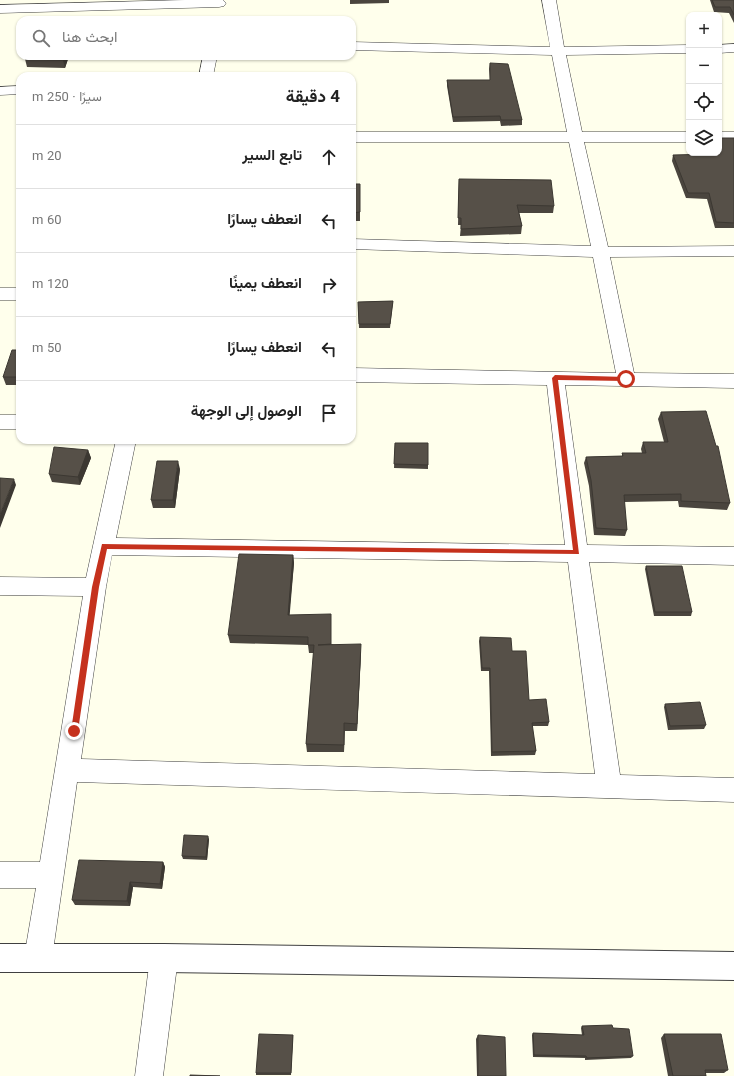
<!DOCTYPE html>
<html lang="ar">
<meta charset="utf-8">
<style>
:root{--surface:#fff;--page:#f2f2f2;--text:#222;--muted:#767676;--line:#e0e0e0}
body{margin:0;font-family:Georgia,Vazirmatn,serif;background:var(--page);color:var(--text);direction:rtl}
.controls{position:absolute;right:12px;top:12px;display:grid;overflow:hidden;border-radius:8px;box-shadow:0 1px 3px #0004}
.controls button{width:36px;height:36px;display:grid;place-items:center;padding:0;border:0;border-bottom:1px solid var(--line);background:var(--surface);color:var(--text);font:20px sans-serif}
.stop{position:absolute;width:12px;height:12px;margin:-9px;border:3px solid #c5311d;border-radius:50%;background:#fff}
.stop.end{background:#c5311d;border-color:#fff;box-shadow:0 1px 4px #0008}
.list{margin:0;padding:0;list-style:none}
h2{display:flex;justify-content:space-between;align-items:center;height:52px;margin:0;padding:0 16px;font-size:17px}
h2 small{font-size:13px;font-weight:400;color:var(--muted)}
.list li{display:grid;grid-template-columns:26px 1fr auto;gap:12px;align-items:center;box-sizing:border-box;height:64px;padding:0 16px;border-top:1px solid var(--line)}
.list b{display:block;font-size:15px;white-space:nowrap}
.list em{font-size:13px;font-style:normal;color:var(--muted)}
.icon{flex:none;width:22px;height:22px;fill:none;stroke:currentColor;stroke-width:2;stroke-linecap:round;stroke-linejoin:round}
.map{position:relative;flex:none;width:734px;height:1076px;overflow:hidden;direction:ltr}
.search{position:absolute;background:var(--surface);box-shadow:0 1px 3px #0004;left:16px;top:16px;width:340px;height:44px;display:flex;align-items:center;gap:10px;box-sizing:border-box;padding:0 14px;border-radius:12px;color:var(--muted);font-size:15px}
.panel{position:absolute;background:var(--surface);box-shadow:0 1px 3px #0004;left:16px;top:72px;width:340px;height:372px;border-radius:12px;direction:rtl}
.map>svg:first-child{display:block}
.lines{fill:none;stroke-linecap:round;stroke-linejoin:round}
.minor-casing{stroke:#404040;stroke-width:1}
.tertiary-casing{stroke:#404040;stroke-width:2}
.minor{fill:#fff;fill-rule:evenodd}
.tertiary{fill:#fff;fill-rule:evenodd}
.wall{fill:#4a453e}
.shaded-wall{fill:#3c3832}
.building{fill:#565048;stroke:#3c3832}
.route{fill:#c5311d}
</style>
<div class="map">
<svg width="734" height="1076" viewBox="0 0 734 1076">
<rect width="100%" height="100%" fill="#ffffec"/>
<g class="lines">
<g class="minor-casing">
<path id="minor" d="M 185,0 L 223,0 L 226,3 L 224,6 L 219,7 L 0,13 L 0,5 Z
M 542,0 L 556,0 L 564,47 L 689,45 L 689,53 L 566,55 L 582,132 L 689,132 L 689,142 L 584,142 L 608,247 L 734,246 L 734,256 L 610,257 L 634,373 L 734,374 L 734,388 L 565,385 L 587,545 L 734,547 L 734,565 L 589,562 L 620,775 L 734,778 L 734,802 L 77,782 L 52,958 L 48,968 L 38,972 L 28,968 L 24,958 L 36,888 L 0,888 L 0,862 L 40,862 L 83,596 L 0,595 L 0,577 L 86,578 L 116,440 L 136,440 L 116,538 L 565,545 L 547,385 L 352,382 L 352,368 L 616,373 L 593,257 L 352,249 L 352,239 L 591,246 L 569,142 L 352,142 L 352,132 L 567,132 L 552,55 L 352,50 L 352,42 L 550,47 ZM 112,555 L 568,562 L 595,774 L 81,759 L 106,587 Z
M 734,44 L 734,52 L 719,53 L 719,45 Z
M 203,56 L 217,56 L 213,76 L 199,76 Z
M 20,86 L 20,94 L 0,95 L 0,87 Z
M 719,132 L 734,132 L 734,142 L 719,142 Z
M 0,288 L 20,288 L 20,300 L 0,300 Z
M 0,415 L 20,415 L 20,429 L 0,429 Z
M 164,944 L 174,948 L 178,958 L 163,1076 L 135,1076 L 150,958 L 154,948 Z"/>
</g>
<g class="tertiary-casing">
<path id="tertiary" d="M 0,944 L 164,944 L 734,952 L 734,980 L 164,972 L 0,972 Z"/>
</g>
<use href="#minor" class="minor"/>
<use href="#tertiary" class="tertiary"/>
</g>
<path class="wall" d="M 350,0 L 389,0 L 389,3 L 350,4 Z
M 710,0 L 734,0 L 734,23 L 729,13 L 714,12 Z
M 26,56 L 69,56 L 65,68 L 27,67 L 25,59 Z
M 490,63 L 522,120 L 522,125 L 501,126 L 500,121 L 453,122 L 447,86 L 447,80 L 490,80 L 489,69 Z
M 734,139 L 734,228 L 715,228 L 707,199 L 686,198 L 672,161 L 673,155 L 708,155 L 707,153 L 719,153 Z
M 459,179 L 554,206 L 553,213 L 519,213 L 522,226 L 521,234 L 460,236 L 461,225 L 458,225 Z
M 352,184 L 360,184 L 360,221 L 352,221 Z
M 20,234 L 20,248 L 19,248 L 17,242 Z
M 393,301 L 390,328 L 359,328 L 358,302 Z
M 20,350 L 20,385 L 6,385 L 3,377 Z
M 661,412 L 730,503 L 727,510 L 679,507 L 678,501 L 624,502 L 627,530 L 625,536 L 594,535 L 589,486 L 584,463 L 586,457 L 622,456 L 622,453 L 642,453 L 641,449 L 643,442 L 664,442 L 658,419 Z
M 395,443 L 428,443 L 428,469 L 394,468 Z
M 88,450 L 91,458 L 80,485 L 52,482 L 49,474 Z
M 180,469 L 175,508 L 153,508 L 151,500 Z
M 293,555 L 294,563 L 289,615 L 331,622 L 331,644 L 361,652 L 357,731 L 345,731 L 344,752 L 307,752 L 306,744 L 314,653 L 309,653 L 308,645 L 230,643 L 228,635 Z
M 646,566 L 692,612 L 691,616 L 654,616 L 645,569 Z
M 480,637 L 512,651 L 529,700 L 549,722 L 548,726 L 532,726 L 536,751 L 535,755 L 491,756 L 489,671 L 481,671 L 479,641 Z
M 665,704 L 706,725 L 704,729 L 668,730 L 664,707 Z
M 209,839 L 207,860 L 183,859 L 182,856 Z
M 163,862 L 165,867 L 162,889 L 133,887 L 130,906 L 75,905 L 72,900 Z
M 582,1026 L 613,1028 L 633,1056 L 631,1058 L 585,1060 L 585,1058 L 533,1057 L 532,1035 L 533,1033 L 582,1035 L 581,1028 Z
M 664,1034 L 728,1070 L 724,1073 L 705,1073 L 706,1076 L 668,1076 L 661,1038 Z
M 293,1035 L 293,1037 L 291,1075 L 256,1075 L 256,1073 Z
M 478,1035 L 506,1076 L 477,1076 L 476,1039 Z"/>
<path class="shaded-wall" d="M 65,56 L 69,56 L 65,68 L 63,60 Z
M 88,450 L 91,458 L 80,485 L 78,477 Z
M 178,461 L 180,469 L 175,508 L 173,500 Z
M 14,479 L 16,485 L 0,528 L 0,515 Z
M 293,555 L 294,563 L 289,623 L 288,615 Z
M 361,644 L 361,652 L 357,731 L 357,724 Z
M 208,836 L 209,839 L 207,860 L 206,857 Z
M 163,862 L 165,867 L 162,889 L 160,884 Z
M 130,882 L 133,887 L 130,906 L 127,901 Z"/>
<path class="building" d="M 712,0 L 734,0 L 734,15 L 730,7 L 715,7 Z
M 26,56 L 65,56 L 63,60 L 25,59 Z
M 490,63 L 508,64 L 522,120 L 501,120 L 500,116 L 453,117 L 447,80 L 490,80 Z
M 719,138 L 734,138 L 734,223 L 716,222 L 709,193 L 688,193 L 673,155 L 712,154 L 711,153 L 719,153 Z
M 459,179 L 551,180 L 554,206 L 517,205 L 522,226 L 461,229 L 461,218 L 458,218 Z
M 352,184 L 360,184 L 360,212 L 352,213 Z
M 20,234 L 20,242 L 17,242 Z
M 393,301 L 390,324 L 359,324 L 358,302 Z
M 12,350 L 20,350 L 20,377 L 3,377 Z
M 706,411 L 716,446 L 718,446 L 730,503 L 681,501 L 681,494 L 624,495 L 627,530 L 596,528 L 591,480 L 586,457 L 623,456 L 622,453 L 646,453 L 643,442 L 668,442 L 661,412 Z
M 395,443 L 428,443 L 428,465 L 394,464 Z
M 54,447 L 88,450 L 78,477 L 49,474 Z
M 157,461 L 178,461 L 173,500 L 151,500 Z
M 0,478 L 14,479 L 0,515 Z
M 239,554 L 293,555 L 288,615 L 331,614 L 331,644 L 318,645 L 361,644 L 357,724 L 344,723 L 344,745 L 306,744 L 314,645 L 308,645 L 308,637 L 228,635 Z
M 646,566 L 682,566 L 692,612 L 655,612 Z
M 480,637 L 511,638 L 512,651 L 526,651 L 529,700 L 546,699 L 549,722 L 532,723 L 536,751 L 492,752 L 490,668 L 482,668 Z
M 700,702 L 706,725 L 670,726 L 665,704 Z
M 184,835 L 208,836 L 206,857 L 182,856 Z
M 79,860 L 163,862 L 160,884 L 130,882 L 127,901 L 72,900 Z
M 612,1025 L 613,1028 L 629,1029 L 633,1056 L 587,1058 L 586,1056 L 534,1055 L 533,1033 L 584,1035 L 582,1026 Z
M 259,1034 L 293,1035 L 291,1073 L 256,1073 Z
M 664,1034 L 721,1034 L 728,1070 L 705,1070 L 706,1076 L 673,1076 Z
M 478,1035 L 505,1037 L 506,1076 L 478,1076 Z
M 190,1075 L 220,1076 L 190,1076 Z"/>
<path class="route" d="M 555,375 L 626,377 L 629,379 L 626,381 L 558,380 L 579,554 L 107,549 L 99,587 L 78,731 L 77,733 L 72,733 L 71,731 L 92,587 L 102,544 L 573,550 L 552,378 Z"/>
</svg>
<div class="controls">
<button>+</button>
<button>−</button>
<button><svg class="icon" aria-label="locate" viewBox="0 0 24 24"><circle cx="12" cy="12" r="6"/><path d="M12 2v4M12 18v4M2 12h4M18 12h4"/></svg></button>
<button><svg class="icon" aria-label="layers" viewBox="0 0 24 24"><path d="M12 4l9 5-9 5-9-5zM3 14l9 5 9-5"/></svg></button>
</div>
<div class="stop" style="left:626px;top:379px"></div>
<div class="stop end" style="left:74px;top:731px"></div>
<div class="search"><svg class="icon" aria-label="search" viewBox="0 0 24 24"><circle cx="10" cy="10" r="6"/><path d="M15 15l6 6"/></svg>ابحث هنا</div>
<section class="panel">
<h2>4 دقيقة<small>سيرًا · 250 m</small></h2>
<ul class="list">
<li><svg class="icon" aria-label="ahead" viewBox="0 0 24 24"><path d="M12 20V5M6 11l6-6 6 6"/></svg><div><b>تابع السير</b></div><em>20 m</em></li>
<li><svg class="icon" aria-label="left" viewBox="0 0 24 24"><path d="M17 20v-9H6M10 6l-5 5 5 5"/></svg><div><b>انعطف يسارًا</b></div><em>60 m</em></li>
<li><svg class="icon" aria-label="right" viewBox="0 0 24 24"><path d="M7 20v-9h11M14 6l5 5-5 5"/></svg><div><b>انعطف يمينًا</b></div><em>120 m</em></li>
<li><svg class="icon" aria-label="left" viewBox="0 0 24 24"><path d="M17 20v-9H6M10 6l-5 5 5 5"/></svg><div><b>انعطف يسارًا</b></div><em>50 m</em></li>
<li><svg class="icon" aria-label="arrive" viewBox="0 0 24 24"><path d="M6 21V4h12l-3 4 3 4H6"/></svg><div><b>الوصول إلى الوجهة</b></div></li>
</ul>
</section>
</div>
